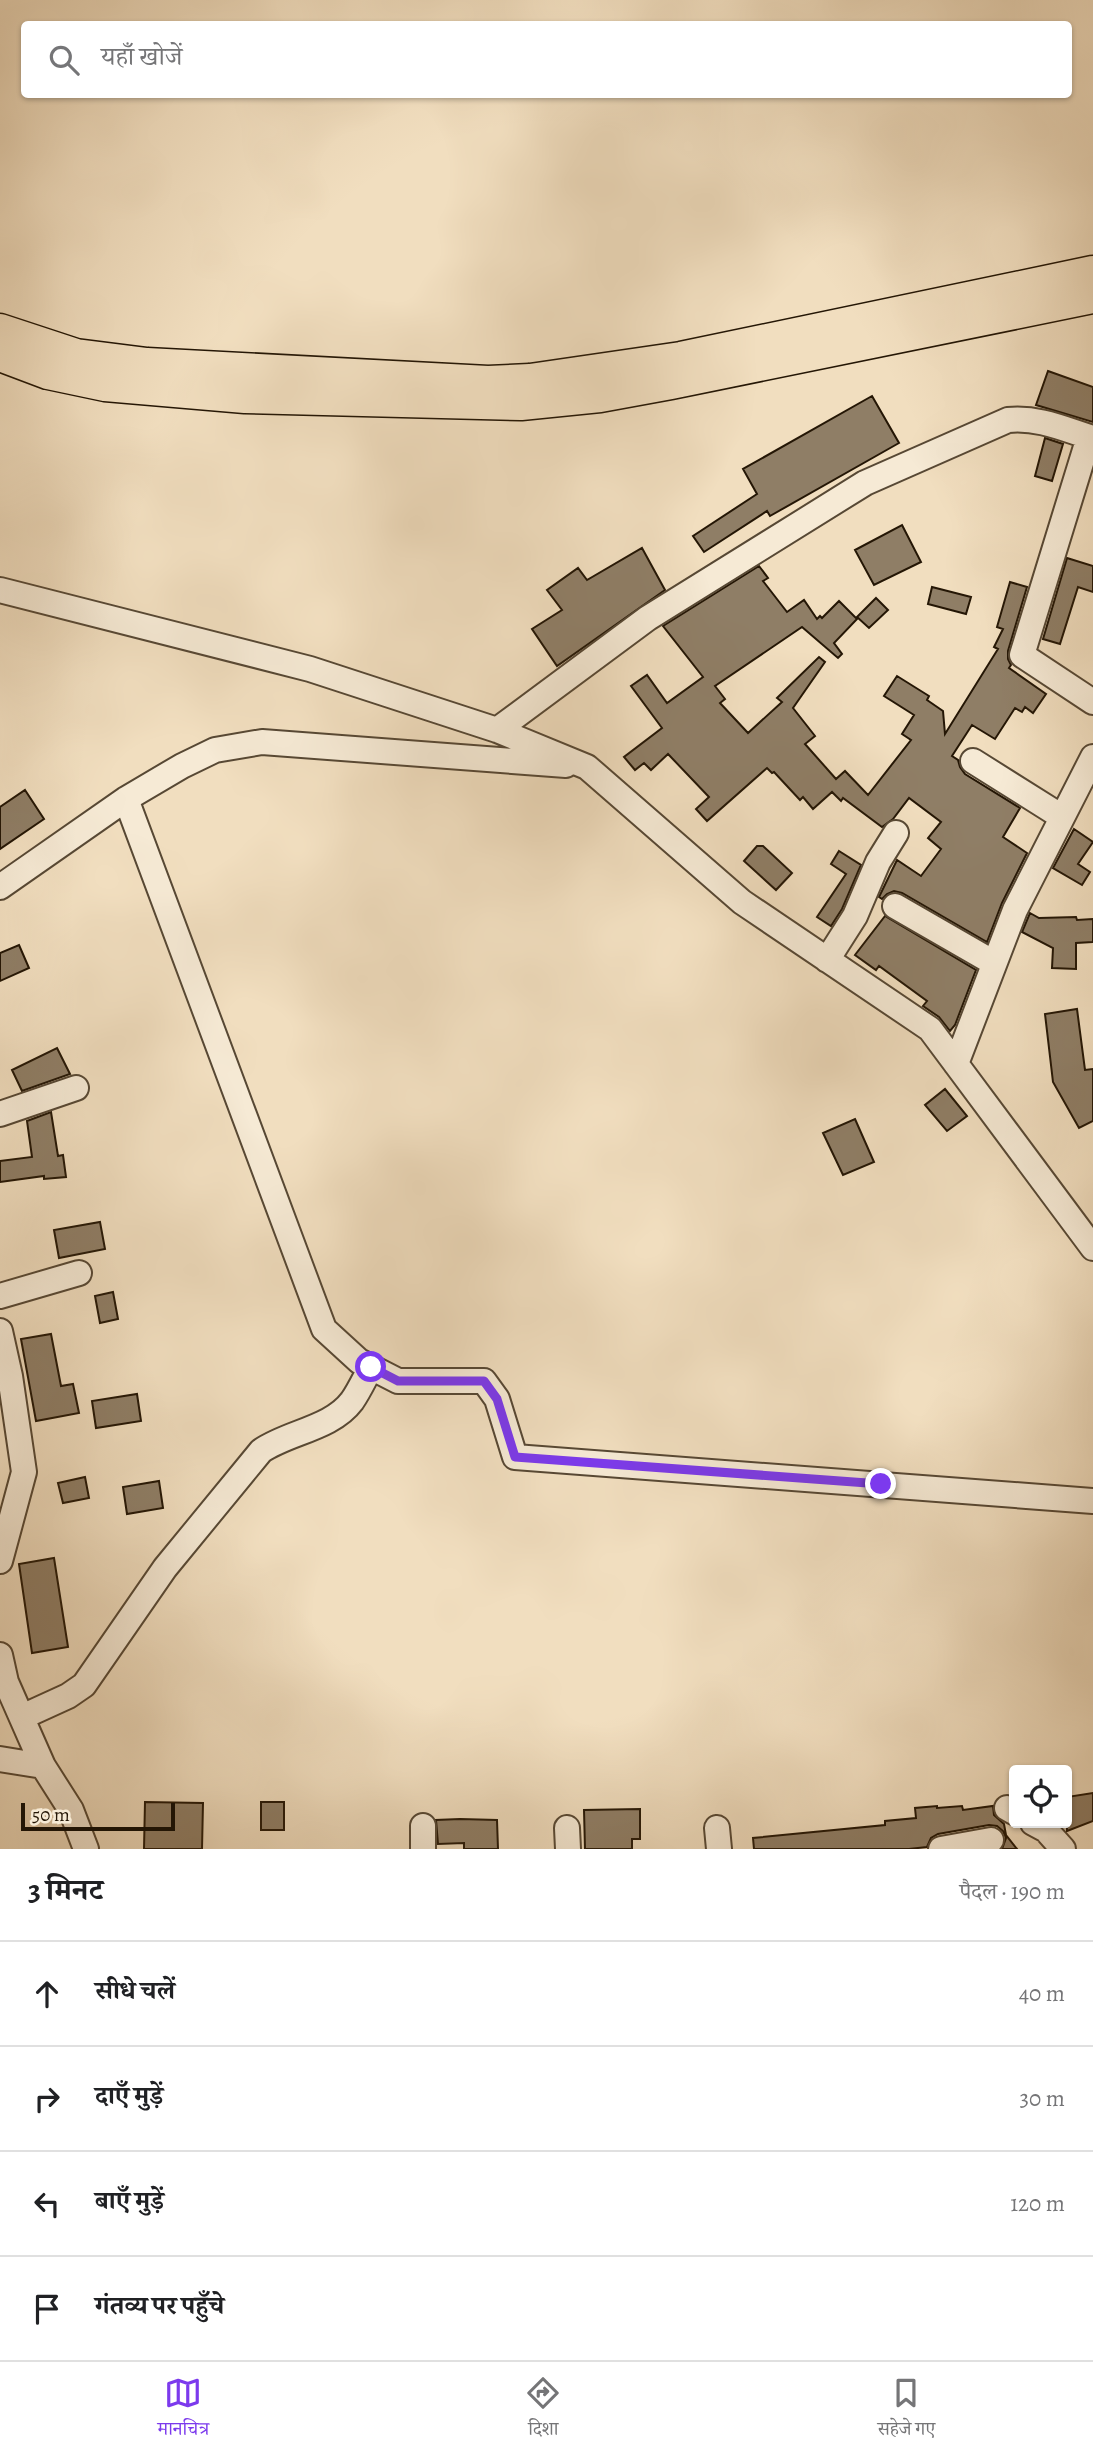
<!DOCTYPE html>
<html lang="hi">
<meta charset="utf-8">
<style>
:root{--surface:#fff;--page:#f6f6f6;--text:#202124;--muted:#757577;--line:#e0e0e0;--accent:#7c3aed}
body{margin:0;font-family:Alegreya,"Noto Serif Devanagari",serif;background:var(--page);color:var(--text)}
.controls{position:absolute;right:21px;bottom:21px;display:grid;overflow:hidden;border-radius:7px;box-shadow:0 2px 5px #0004}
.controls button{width:63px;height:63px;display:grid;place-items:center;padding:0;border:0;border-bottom:2px solid var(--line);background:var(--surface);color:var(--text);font:35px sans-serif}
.scale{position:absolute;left:21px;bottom:18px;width:154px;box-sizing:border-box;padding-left:7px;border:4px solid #241605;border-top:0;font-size:19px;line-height:24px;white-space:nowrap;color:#241605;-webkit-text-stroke:5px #f6ead5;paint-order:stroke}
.stop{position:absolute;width:21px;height:21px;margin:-16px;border:5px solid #7c3aed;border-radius:50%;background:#fff}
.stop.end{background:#7c3aed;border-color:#fff;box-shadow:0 2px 7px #0008}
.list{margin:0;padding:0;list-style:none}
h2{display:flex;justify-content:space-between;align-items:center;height:91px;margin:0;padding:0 28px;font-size:30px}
h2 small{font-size:23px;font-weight:400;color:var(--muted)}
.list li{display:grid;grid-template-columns:46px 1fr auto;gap:21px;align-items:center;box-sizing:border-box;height:105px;padding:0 28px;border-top:2px solid var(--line)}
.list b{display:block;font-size:26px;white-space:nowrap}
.list em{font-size:23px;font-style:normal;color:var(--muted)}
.icon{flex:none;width:38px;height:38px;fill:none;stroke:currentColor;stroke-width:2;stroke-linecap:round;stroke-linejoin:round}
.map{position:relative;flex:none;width:1093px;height:1849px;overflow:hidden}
.search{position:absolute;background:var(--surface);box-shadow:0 2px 5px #0004;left:21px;right:21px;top:21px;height:77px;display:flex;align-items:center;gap:18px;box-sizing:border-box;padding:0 24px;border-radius:7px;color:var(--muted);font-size:26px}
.sheet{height:511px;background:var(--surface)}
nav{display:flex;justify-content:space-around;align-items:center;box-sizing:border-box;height:98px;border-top:2px solid var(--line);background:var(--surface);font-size:19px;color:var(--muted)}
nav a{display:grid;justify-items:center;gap:4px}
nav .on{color:var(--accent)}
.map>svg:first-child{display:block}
.building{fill:#8f7e66;stroke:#241605;stroke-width:2}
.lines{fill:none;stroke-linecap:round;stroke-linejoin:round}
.minor-casing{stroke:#574834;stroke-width:28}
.major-casing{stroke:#241605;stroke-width:35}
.minor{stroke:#f6ead5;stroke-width:24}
.major{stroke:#f1debf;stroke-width:32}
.route{stroke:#7c3aed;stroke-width:9}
</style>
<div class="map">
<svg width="1093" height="1849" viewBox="0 0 1093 1849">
<rect width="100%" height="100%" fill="#f1debf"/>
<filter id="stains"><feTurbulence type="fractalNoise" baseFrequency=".00286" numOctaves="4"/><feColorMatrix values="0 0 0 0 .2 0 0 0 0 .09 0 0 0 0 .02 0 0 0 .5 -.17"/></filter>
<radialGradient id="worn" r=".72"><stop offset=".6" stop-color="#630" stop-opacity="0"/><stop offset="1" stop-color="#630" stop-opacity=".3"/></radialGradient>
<path class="building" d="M 1048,371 L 1093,387 L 1093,422 L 1036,405 Z
M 872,396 L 899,443 L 770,516 L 767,511 L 704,552 L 693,536 L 757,494 L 743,469 Z
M 1045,438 L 1063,444 L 1052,481 L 1035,476 Z
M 902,525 L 921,562 L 874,585 L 855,550 Z
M 642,548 L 665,590 L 557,666 L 532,629 L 562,610 L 547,590 L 578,568 L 587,580 Z
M 1067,558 L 1093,566 L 1093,592 L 1078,587 L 1060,644 L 1043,639 Z
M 759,566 L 768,578 L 763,581 L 787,612 L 804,600 L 817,619 L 820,616 L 822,618 L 839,601 L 857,619 L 834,643 L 842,654 L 838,658 L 802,627 L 715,686 L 725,699 L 720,703 L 748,733 L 782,702 L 777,698 L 819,657 L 825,662 L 793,708 L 815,736 L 805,744 L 836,779 L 845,771 L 868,795 L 911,740 L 902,734 L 914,715 L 884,696 L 897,676 L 929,696 L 927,700 L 943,711 L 945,734 L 998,649 L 994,647 L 1003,629 L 997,627 L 1010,582 L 1027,587 L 1008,651 L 1008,659 L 1011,665 L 1009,668 L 1046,694 L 1033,713 L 1025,707 L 1022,712 L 1015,708 L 995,739 L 972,725 L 952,756 L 958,760 L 960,767 L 965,774 L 1020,808 L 1003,837 L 1027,853 L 1002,903 L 987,942 L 902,893 L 894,891 L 887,894 L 882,899 L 879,897 L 897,860 L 921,876 L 941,849 L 928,838 L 941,822 L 909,798 L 893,819 L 882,827 L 843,798 L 841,801 L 832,792 L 813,809 L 803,797 L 800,800 L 774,772 L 772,773 L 767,768 L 707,821 L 696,809 L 709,797 L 668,754 L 651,770 L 644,763 L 635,770 L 624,757 L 662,728 L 631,686 L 647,675 L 667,703 L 703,677 L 663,626 Z
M 932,587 L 971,597 L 966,614 L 928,604 Z
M 876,598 L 888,610 L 869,628 L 857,617 Z
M 25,790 L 44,819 L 0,849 L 0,807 Z
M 1074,829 L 1093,842 L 1078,864 L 1090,872 L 1082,885 L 1053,868 Z
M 757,846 L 763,846 L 792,873 L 776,890 L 744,861 Z
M 839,851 L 861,865 L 842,909 L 831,926 L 817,917 L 846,874 L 831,864 Z
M 1030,913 L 1039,918 L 1076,917 L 1077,920 L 1093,919 L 1093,942 L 1076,943 L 1076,969 L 1052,968 L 1053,948 L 1022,932 Z
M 885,916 L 976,970 L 955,1025 L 950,1031 L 939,1017 L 923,1006 L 927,1001 L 879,966 L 876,970 L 855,955 Z
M 19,945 L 29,968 L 0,981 L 0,953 Z
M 1077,1009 L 1085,1070 L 1093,1069 L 1093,1121 L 1079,1128 L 1053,1082 L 1045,1014 Z
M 57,1048 L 70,1074 L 22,1091 L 12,1070 Z
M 945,1089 L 967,1116 L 947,1131 L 925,1105 Z
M 51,1112 L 58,1156 L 63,1155 L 66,1177 L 44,1179 L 44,1176 L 0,1182 L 0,1161 L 32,1157 L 27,1121 Z
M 855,1119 L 874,1162 L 843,1175 L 823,1133 Z
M 100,1222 L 105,1249 L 59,1258 L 54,1230 Z
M 113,1292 L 118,1319 L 100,1323 L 95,1296 Z
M 51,1334 L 61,1386 L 73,1384 L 79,1413 L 36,1421 L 21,1339 Z
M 137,1394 L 141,1421 L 96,1428 L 92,1401 Z
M 85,1477 L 89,1498 L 63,1503 L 58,1483 Z
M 159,1481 L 163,1508 L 127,1514 L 123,1487 Z
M 54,1558 L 68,1647 L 32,1653 L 19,1564 Z
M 1093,1793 L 1093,1821 L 1067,1831 L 1067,1797 Z
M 145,1802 L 203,1803 L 202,1849 L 144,1849 Z
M 261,1802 L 284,1802 L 284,1830 L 261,1830 Z
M 937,1806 L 937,1808 L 962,1806 L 963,1810 L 993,1806 L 994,1815 L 1004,1824 L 1006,1835 L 1017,1849 L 1002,1849 L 1006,1838 L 1003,1831 L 997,1826 L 989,1825 L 938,1834 L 931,1838 L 927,1847 L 909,1849 L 754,1849 L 753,1838 L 885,1825 L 885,1821 L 916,1818 L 915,1808 Z
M 640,1809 L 640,1839 L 632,1839 L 632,1849 L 585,1849 L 584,1810 Z
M 460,1819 L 497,1820 L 498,1849 L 464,1849 L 464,1843 L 438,1844 L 436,1820 Z"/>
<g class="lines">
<g class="minor-casing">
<path id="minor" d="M 1089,437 L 1022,655 L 1093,702
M 0,590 L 310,669 L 497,730 L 587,767 L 742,902 L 930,1029 L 1093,1248
M 497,730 L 648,618 L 865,483 L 1008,420 C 1039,417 1064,429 1093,438
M 973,761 L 1062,817
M 126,799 L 324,1329 L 359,1361 L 398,1381 L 484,1381 L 497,1399 L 515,1457 L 1093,1501
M 0,887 L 126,799 L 182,766 L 215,750 L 262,742 L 566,765
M 895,906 L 994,963
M 827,960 L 855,916 L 878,862 L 896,833
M 956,1064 L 1015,910 L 1093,757
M 0,1114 L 76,1088
M 0,1296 L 79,1273
M 0,1331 L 10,1376 L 24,1472 L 0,1561
M 0,1655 L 6,1682 L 43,1766 L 71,1810 L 86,1849
M 22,1717 L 68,1696 L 84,1685 L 165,1568 L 261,1451 C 288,1432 331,1429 352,1401 C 359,1391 365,1378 371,1367
M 0,1759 L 43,1766
M 1007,1808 L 1014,1812
M 1033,1823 L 1046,1830 L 1063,1849
M 423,1826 L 423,1849
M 567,1828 L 568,1849
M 717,1828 L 719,1849
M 941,1849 L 991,1840"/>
</g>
<g class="major-casing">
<path id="major" d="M 0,330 L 76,355 L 147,364 L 488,382 L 530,380 L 681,358 L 1093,272
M 0,355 L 48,373 L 105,385 L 245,397 L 521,404 L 600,396 L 671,383 L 1093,297"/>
</g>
<use href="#minor" class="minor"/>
<use href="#major" class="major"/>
</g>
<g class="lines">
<path class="route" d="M 371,1367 L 398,1381 L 484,1381 L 497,1399 L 515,1457 L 881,1484"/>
</g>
<rect width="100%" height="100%" filter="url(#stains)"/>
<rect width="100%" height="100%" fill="url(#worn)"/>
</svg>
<div class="controls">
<button><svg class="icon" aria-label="locate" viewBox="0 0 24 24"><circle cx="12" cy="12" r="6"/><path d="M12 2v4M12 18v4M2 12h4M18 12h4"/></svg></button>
</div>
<div class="scale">50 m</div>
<div class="stop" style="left:371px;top:1367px"></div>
<div class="stop end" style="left:881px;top:1484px"></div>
<div class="search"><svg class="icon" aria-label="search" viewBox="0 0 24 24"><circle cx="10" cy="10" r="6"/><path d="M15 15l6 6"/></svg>यहाँ खोजें</div>
</div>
<section class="sheet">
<h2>3 मिनट<small>पैदल · 190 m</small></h2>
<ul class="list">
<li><svg class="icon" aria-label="ahead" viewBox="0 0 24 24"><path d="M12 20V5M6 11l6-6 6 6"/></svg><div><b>सीधे चलें</b></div><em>40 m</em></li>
<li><svg class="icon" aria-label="right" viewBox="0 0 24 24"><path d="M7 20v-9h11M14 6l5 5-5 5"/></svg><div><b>दाएँ मुड़ें</b></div><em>30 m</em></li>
<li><svg class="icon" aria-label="left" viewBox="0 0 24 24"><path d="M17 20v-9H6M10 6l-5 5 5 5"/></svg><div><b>बाएँ मुड़ें</b></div><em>120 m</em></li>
<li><svg class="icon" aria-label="arrive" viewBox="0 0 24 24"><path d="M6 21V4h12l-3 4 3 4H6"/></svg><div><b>गंतव्य पर पहुँचे</b></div></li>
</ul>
</section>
<nav>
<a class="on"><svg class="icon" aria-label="map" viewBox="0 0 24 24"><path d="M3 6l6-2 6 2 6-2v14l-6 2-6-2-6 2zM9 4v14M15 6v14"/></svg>मानचित्र</a>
<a><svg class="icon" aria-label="directions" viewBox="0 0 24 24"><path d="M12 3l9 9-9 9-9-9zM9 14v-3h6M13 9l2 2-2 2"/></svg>दिशा</a>
<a><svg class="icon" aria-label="saved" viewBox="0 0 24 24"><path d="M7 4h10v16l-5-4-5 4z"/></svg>सहेजे गए</a>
</nav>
